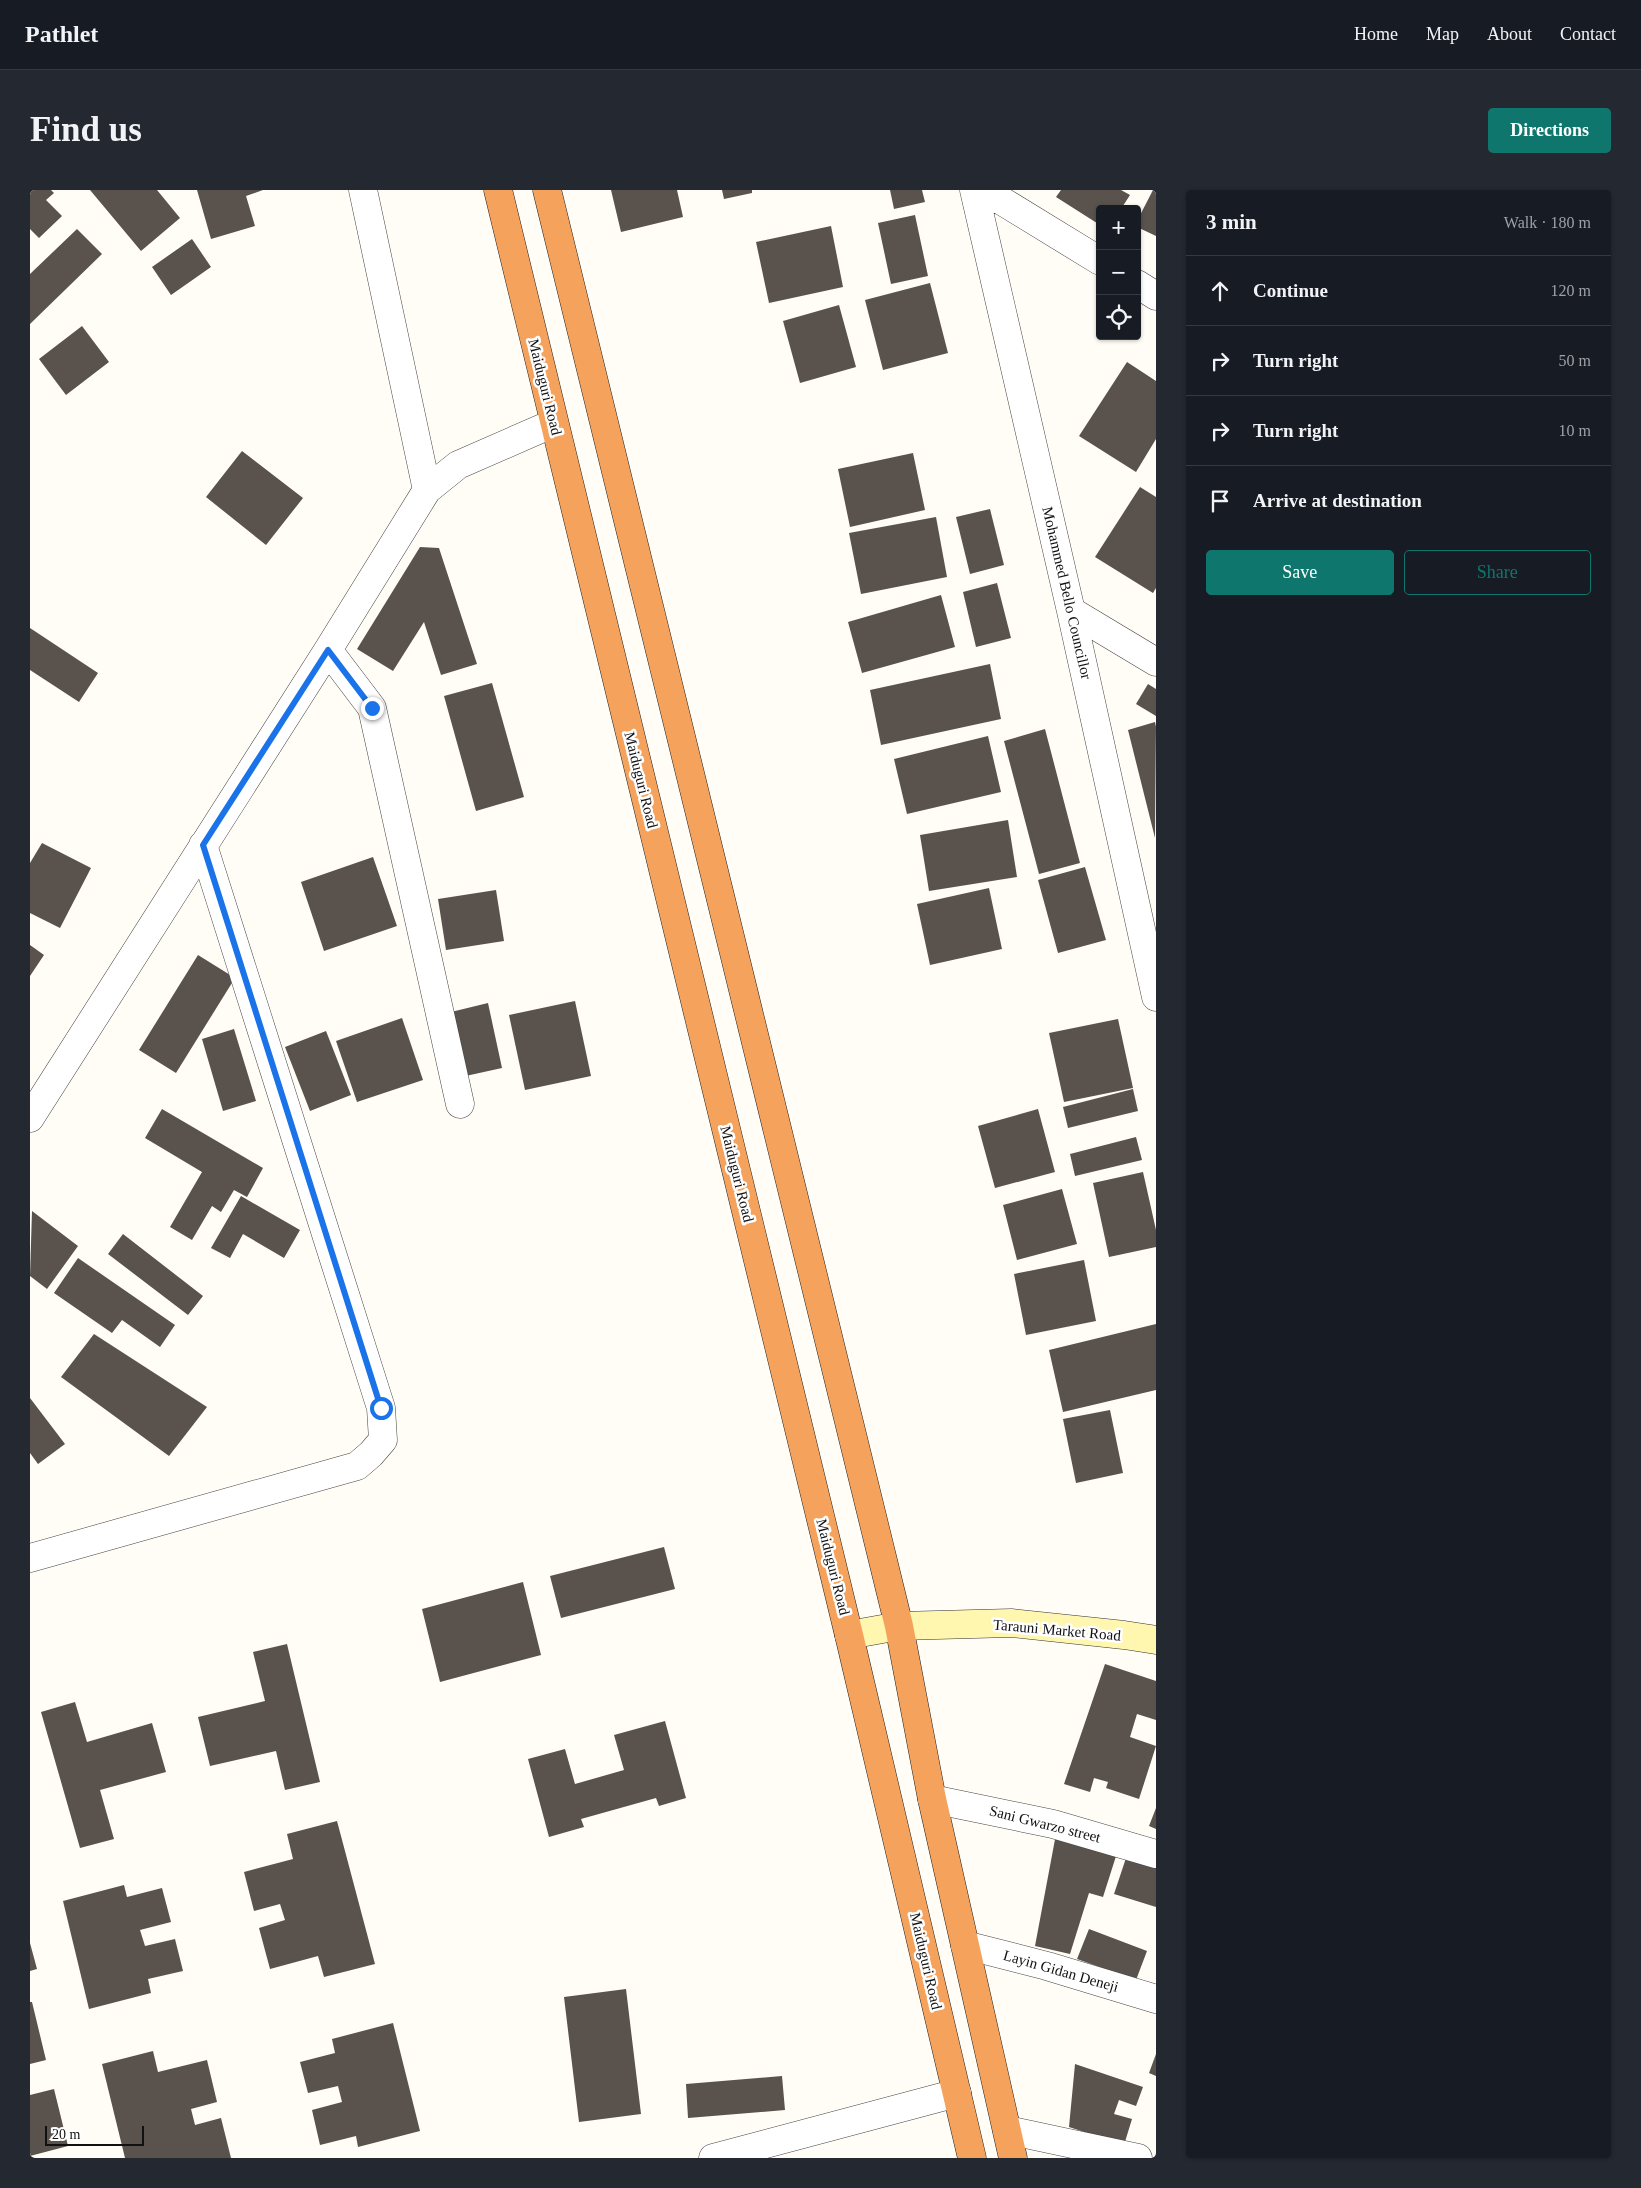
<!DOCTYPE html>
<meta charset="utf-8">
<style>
:root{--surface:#171b24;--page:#242831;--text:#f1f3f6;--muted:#9ea1a6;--line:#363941;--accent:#0f766e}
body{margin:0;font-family:"Times New Roman",serif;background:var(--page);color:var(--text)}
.controls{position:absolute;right:15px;top:15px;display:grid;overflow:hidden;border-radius:5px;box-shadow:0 1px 4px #0004}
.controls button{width:45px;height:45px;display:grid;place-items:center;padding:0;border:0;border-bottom:1px solid var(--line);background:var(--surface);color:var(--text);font:25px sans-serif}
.scale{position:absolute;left:15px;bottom:12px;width:99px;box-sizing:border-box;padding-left:5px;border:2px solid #111;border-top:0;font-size:14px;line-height:18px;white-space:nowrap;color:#111;-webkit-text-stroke:4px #fff;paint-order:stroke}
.stop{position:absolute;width:15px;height:15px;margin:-11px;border:4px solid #1a73e8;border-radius:50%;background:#fff}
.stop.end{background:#1a73e8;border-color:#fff;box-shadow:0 1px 5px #0008}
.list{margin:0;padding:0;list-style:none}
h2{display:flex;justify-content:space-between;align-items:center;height:65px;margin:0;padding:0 20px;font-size:21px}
h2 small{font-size:16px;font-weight:400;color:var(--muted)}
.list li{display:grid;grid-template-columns:32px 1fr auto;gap:15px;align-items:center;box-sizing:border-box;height:70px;padding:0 20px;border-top:1px solid var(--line)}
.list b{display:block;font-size:19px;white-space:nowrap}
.list em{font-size:16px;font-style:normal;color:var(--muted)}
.actions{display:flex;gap:10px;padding:15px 20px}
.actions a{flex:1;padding:11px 0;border:1px solid var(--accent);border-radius:5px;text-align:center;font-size:18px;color:var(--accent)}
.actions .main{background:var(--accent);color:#fff}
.icon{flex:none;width:28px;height:28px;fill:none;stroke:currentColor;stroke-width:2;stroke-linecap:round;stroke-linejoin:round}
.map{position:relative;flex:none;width:1126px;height:1968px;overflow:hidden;border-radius:5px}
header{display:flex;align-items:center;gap:30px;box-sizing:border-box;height:70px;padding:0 25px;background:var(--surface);border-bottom:1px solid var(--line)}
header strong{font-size:24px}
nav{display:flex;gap:28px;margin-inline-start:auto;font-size:18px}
.intro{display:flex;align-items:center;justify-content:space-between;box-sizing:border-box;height:120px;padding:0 30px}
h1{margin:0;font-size:35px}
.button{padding:12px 22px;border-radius:5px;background:var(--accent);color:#fff;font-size:18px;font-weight:700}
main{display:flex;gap:30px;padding:0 30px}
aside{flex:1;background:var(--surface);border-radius:5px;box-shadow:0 1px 4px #0004}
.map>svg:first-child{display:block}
.building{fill:#5a524d}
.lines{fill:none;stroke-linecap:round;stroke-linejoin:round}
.street-casing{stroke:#444;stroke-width:29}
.secondary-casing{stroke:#333;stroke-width:29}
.highway-casing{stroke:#222;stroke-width:29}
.street{stroke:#fff;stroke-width:28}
.secondary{stroke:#fff6b0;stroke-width:28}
.highway{stroke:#f5a25d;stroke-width:28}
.route{stroke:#1a73e8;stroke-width:6}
.labels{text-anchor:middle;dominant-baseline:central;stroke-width:5;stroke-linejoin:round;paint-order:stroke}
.street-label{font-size:15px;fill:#111;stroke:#fff}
</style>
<header>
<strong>Pathlet</strong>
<nav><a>Home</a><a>Map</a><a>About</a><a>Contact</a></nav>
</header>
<div class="intro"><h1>Find us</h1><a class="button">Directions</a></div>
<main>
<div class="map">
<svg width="1126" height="1968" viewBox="0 0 1126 1968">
<rect width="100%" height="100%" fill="#fffdf5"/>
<path class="building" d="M 0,0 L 21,0 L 24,3 L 16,10 L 32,26 L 9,48 L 0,39 Z
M 60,0 L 127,0 L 150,28 L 111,61 Z
M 167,0 L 233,0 L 216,6 L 225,36 L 181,49 Z
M 581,0 L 647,0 L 653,27 L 591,42 Z
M 692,0 L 722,0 L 722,3 L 694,9 Z
M 860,0 L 892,0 L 895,12 L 864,19 Z
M 1031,0 L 1091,0 L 1100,5 L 1091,19 L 1070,19 L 1070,35 L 1026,7 Z
M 1123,0 L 1126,0 L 1126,46 L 1107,37 L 1107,31 Z
M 885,25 L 898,86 L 861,94 L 848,33 Z
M 801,36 L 813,97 L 739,113 L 726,52 Z
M 47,39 L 72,64 L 0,134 L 0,84 Z
M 162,49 L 181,77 L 141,105 L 122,77 Z
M 900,93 L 918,163 L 853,180 L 835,110 Z
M 809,115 L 826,177 L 770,193 L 753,131 Z
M 52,136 L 79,172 L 36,205 L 9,169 Z
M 1097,172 L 1126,191 L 1126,249 L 1106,282 L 1049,246 Z
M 212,261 L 273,308 L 236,355 L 176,307 Z
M 883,263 L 895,320 L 820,337 L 808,279 Z
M 1110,297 L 1126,307 L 1126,398 L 1123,403 L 1065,367 Z
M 960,319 L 974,375 L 940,384 L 926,327 Z
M 906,327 L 917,387 L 831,404 L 819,343 Z
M 390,357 L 409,358 L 447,474 L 411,485 L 394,432 L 363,481 L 327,459 Z
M 967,393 L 981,448 L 946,457 L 933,402 Z
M 911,405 L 925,457 L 832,483 L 818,432 Z
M 0,438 L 68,483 L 49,512 L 0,480 Z
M 960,474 L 971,529 L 851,555 L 840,500 Z
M 462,493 L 494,607 L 446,621 L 414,506 Z
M 1118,494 L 1126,499 L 1126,526 L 1106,514 Z
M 1125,532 L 1126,537 L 1125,648 L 1098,540 Z
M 1015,539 L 1050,673 L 1009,684 L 974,551 Z
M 958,546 L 971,602 L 877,624 L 864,569 Z
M 978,630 L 987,687 L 899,701 L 890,645 Z
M 12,653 L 61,678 L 30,738 L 0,723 L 0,673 Z
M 343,667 L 367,736 L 294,761 L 271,692 Z
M 1055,677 L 1076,750 L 1028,763 L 1008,690 Z
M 959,698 L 972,759 L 900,775 L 887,714 Z
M 466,700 L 474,751 L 416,760 L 408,709 Z
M 0,755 L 14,765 L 0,786 Z
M 168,765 L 205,788 L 146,883 L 109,860 Z
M 545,811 L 561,886 L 495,900 L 479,825 Z
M 458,813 L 472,878 L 431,887 L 417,823 Z
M 372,828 L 393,890 L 327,912 L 306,851 Z
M 1088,829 L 1103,898 L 1034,912 L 1019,843 Z
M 204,839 L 226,911 L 193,921 L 172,849 Z
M 296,841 L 321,905 L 280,921 L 255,857 Z
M 1103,899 L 1108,921 L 1038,938 L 1033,917 Z
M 132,919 L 233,978 L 217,1007 L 204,1000 L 191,1022 L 182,1016 L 162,1050 L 140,1037 L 172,982 L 115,948 Z
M 1008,919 L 1025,982 L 965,998 L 948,936 Z
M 1106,947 L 1112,970 L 1045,986 L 1040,964 Z
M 1113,982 L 1126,1040 L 1126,1057 L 1079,1067 L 1063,993 Z
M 1032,999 L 1047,1054 L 987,1070 L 973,1015 Z
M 211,1006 L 270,1040 L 254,1068 L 213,1044 L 200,1068 L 181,1058 Z
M 2,1021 L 48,1056 L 17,1099 L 0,1086 Z
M 93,1044 L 173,1106 L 158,1125 L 78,1064 Z
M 48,1068 L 145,1135 L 130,1157 L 92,1130 L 82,1143 L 24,1103 Z
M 1054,1070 L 1066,1131 L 996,1145 L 984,1084 Z
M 1126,1134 L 1126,1200 L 1033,1222 L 1019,1160 Z
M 64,1144 L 177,1217 L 139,1266 L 31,1187 Z
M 0,1208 L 35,1254 L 8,1274 L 0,1263 Z
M 1080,1220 L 1093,1283 L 1046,1293 L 1033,1229 Z
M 634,1357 L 645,1399 L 531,1428 L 520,1386 Z
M 493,1392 L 511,1465 L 410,1492 L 392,1419 Z
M 257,1454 L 290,1592 L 255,1600 L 246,1561 L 180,1576 L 168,1527 L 235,1511 L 223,1462 Z
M 1075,1474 L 1126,1491 L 1126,1530 L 1107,1524 L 1100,1547 L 1126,1556 L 1109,1609 L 1076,1598 L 1078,1592 L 1064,1588 L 1060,1602 L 1034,1594 Z
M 45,1512 L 57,1552 L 122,1533 L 136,1582 L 70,1600 L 84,1649 L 50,1658 L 11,1522 Z
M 635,1531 L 656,1608 L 629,1616 L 626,1608 L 551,1629 L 554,1637 L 519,1647 L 498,1569 L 535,1559 L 545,1594 L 594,1580 L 584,1545 Z
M 1126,1618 L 1126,1639 L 1119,1636 Z
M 307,1631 L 345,1774 L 294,1787 L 288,1766 L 240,1779 L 229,1738 L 255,1730 L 250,1714 L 224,1721 L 214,1682 L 263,1669 L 257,1644 Z
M 1026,1644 L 1087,1663 L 1073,1707 L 1059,1703 L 1040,1764 L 1005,1756 Z
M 1096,1668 L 1126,1678 L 1126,1717 L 1084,1704 Z
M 94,1695 L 97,1707 L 132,1698 L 141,1732 L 110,1740 L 115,1756 L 145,1749 L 153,1781 L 118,1789 L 121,1803 L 59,1819 L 33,1711 Z
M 1059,1739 L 1117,1761 L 1106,1790 L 1047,1769 Z
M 0,1753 L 7,1779 L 0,1781 Z
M 596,1799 L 611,1924 L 549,1932 L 534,1807 Z
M 0,1812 L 2,1812 L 16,1870 L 0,1874 Z
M 363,1833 L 390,1941 L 328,1957 L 326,1946 L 290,1955 L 282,1920 L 312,1912 L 308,1896 L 278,1903 L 270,1872 L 305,1863 L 302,1849 Z
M 123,1861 L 128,1882 L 177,1870 L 187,1912 L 161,1919 L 165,1935 L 191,1928 L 201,1968 L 95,1968 L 72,1874 Z
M 1126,1864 L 1126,1886 L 1119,1883 Z
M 1045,1874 L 1113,1897 L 1106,1916 L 1089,1910 L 1084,1924 L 1102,1929 L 1094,1955 L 1039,1937 Z
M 752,1886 L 755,1920 L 658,1928 L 656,1894 Z
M 24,1899 L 38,1956 L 0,1966 L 0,1905 Z"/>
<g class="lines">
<g class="street-casing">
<path id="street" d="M 333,0 L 397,300
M 944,0 L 1041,421 L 1126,807
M 954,0 L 1070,71
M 1107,94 L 1126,106
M 1041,421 L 1126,472
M 298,460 L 342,518 L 430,914
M 0,928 L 298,460 L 397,300 L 428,275 L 524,233
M 0,1368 L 327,1276 L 341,1264 L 353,1250 L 351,1218 L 173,655
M 902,1609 L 1023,1634 L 1126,1664
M 935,1755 L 1017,1776 L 1126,1809
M 977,1940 L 1108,1968
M 683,1968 L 927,1903"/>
</g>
<g class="secondary-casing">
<path id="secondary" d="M 819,1445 L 869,1436 L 981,1433 L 1094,1445 L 1126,1450"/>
</g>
<g class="highway-casing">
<path id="highway" d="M 468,0 L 819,1445 L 942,1968
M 517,0 L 869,1436 L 902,1609 L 983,1968"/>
</g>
<use href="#street" class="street"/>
<use href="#secondary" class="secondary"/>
<use href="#highway" class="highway"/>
</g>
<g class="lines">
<path class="route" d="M 342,518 L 298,460 L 173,655 L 351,1218"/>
</g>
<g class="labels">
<g class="street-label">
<text transform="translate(515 197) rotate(76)">Maiduguri Road</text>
<text transform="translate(1037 403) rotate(77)">Mohammed Bello Councillor</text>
<text transform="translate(611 590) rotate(76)">Maiduguri Road</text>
<text transform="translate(707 984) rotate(76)">Maiduguri Road</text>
<text transform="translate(803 1377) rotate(76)">Maiduguri Road</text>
<text transform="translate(1027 1440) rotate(5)">Tarauni Market Road</text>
<text transform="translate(1015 1634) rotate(14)">Sani Gwarzo street</text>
<text transform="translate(896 1771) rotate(77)">Maiduguri Road</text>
<text transform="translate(1031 1781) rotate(16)">Layin Gidan Deneji</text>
</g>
</g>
</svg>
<div class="controls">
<button>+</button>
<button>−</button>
<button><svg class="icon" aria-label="locate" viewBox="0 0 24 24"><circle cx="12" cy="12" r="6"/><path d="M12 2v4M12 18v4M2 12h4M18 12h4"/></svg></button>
</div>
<div class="scale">20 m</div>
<div class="stop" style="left:351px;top:1218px"></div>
<div class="stop end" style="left:342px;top:518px"></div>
</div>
<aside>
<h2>3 min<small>Walk · 180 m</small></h2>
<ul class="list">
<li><svg class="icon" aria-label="ahead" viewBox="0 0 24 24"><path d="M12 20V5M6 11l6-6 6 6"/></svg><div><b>Continue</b></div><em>120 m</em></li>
<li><svg class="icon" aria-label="right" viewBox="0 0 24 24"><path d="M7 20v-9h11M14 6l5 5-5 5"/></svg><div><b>Turn right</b></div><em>50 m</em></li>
<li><svg class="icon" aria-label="right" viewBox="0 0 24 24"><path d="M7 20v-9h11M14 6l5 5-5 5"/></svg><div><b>Turn right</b></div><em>10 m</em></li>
<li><svg class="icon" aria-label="arrive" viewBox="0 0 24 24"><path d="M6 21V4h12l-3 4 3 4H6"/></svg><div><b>Arrive at destination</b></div></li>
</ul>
<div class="actions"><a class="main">Save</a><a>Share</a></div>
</aside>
</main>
